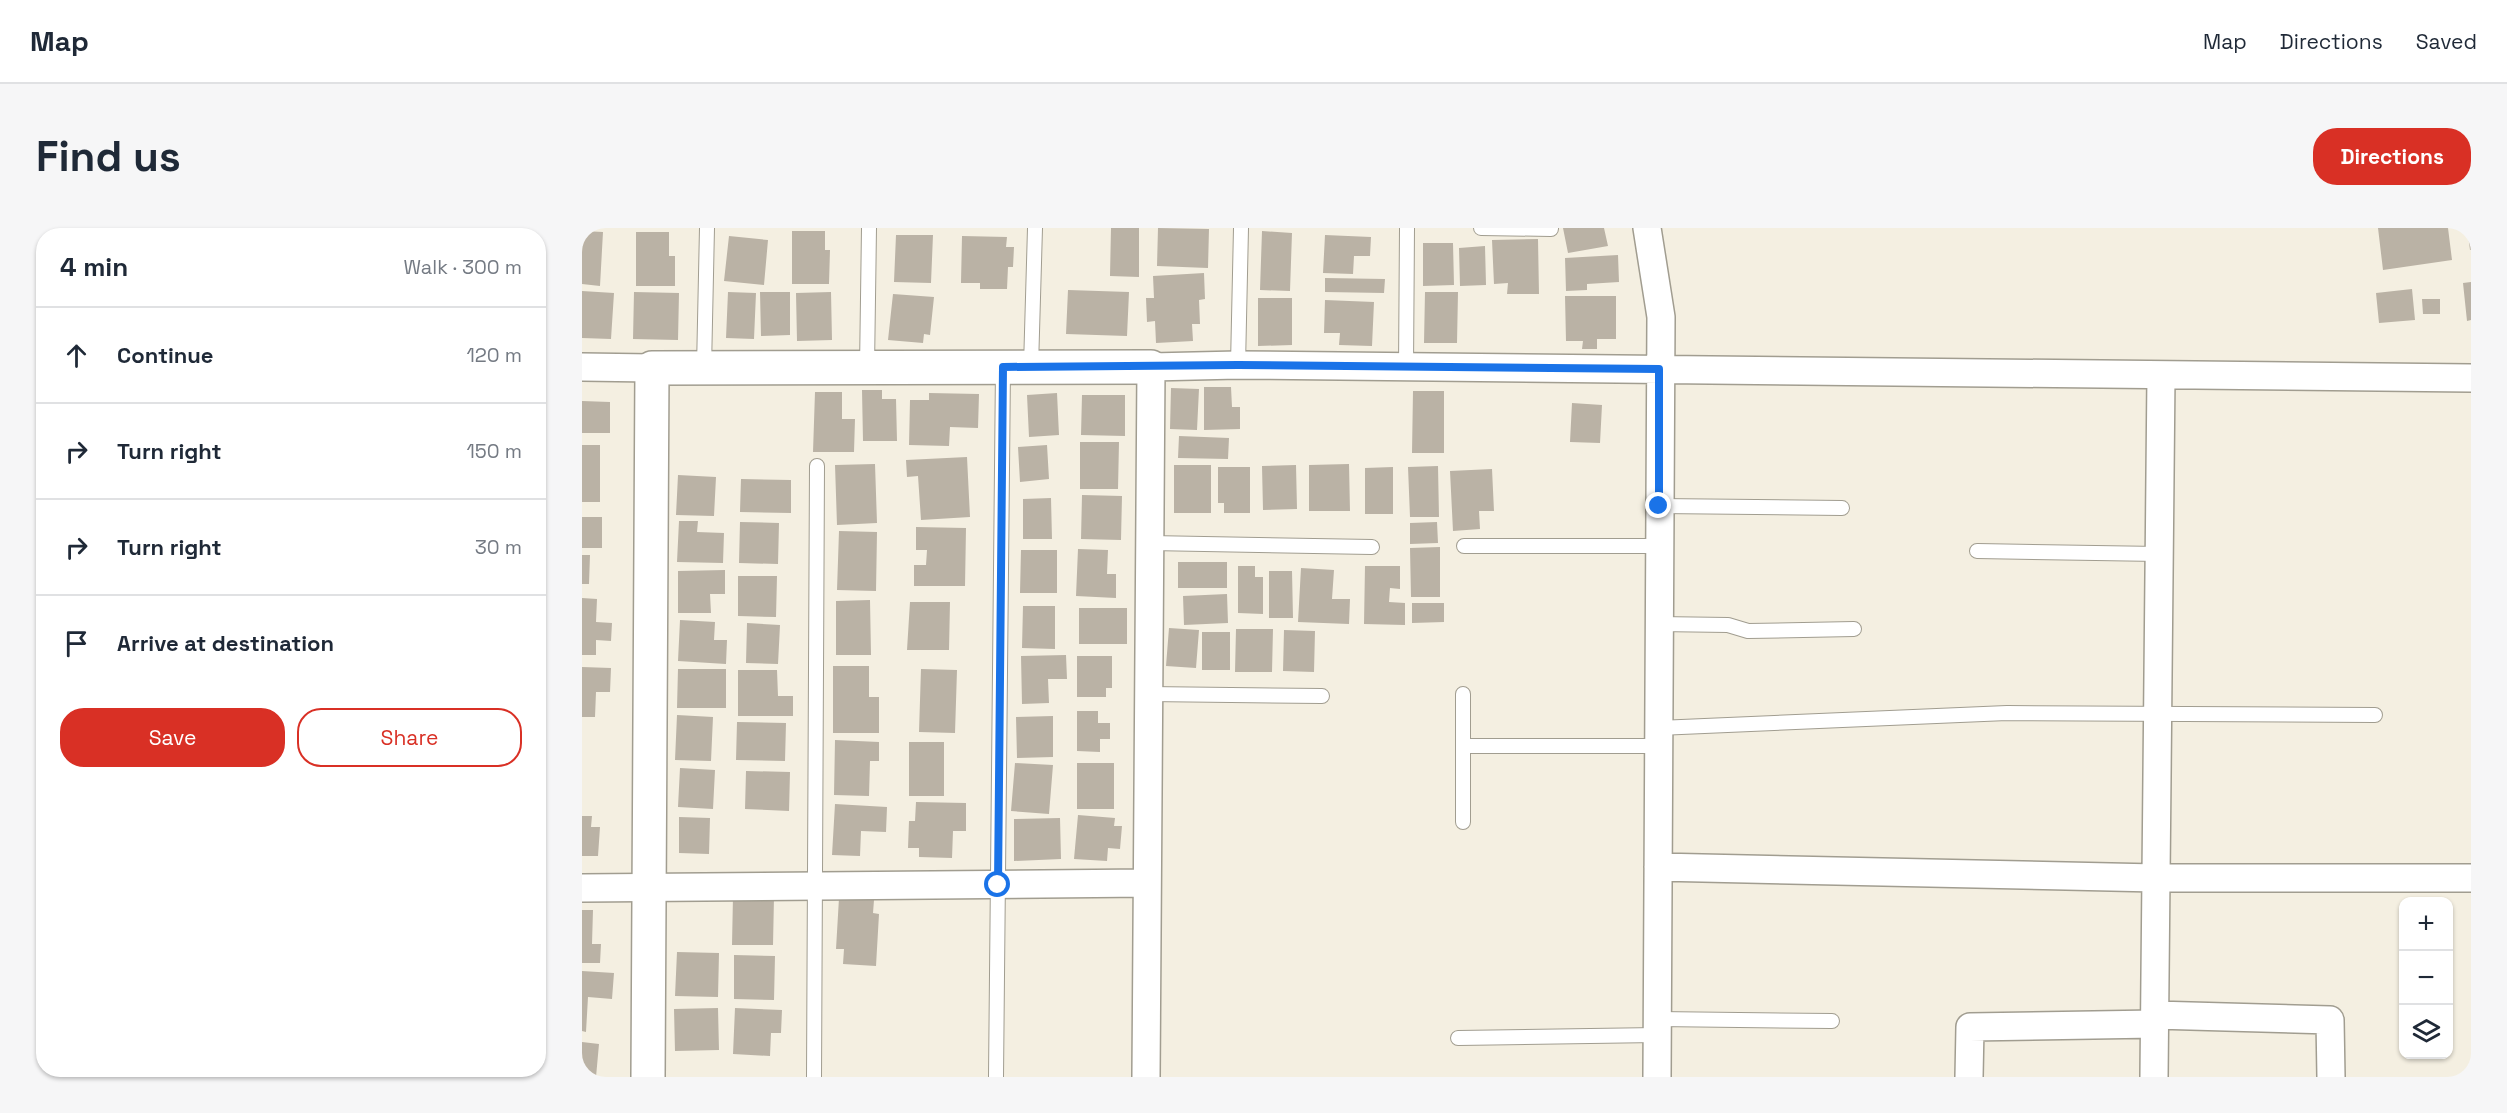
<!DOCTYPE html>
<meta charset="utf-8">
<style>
:root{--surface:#fff;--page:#f6f6f7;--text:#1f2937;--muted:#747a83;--line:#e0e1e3;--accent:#d93025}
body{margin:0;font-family:"Space Grotesk",sans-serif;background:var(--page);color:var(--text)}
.controls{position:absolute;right:18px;bottom:18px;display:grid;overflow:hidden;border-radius:12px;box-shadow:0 2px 4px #0004}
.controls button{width:54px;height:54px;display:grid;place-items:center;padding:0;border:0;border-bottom:2px solid var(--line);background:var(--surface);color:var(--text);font:30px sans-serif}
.stop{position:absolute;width:18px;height:18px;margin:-14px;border:4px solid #1a73e8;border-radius:50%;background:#fff}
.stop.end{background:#1a73e8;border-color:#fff;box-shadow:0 2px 6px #0008}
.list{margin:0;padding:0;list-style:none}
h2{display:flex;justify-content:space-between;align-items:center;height:78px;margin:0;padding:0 24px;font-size:26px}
h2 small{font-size:20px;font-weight:400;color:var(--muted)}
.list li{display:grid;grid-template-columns:39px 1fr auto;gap:18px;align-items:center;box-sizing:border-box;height:96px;padding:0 24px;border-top:2px solid var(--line)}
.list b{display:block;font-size:22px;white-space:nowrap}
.list em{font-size:20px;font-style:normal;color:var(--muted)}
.actions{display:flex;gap:12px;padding:18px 24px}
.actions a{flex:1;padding:14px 0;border:2px solid var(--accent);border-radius:24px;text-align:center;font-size:21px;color:var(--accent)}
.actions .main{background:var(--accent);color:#fff}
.icon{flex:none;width:33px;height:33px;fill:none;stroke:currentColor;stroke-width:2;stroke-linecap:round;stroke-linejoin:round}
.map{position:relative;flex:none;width:1889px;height:849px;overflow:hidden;border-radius:24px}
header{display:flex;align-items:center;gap:36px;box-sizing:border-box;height:84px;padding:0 30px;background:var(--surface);border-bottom:2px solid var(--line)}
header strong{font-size:28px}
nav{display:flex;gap:33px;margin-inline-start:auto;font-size:21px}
.intro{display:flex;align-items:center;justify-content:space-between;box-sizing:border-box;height:144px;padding:0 36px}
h1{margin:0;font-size:42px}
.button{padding:15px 27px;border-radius:24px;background:var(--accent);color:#fff;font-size:21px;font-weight:700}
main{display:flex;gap:36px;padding:0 36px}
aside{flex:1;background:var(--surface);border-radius:24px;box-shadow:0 2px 4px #0004}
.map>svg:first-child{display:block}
.building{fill:#bab2a5}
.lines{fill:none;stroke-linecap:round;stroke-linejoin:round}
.lane-casing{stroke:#a19d90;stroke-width:16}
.street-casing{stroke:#a19d90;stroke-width:30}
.secondary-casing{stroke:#a19d90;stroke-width:36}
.lane{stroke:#fff;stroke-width:14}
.street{stroke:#fff;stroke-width:27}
.secondary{stroke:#fff;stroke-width:33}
.route{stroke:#1a73e8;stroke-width:8}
</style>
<header>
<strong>Map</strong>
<nav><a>Map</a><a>Directions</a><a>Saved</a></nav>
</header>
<div class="intro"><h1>Find us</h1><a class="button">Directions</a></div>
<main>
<aside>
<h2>4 min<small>Walk · 300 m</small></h2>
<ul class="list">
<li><svg class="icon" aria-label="ahead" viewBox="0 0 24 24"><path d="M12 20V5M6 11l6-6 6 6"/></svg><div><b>Continue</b></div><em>120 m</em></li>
<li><svg class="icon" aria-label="right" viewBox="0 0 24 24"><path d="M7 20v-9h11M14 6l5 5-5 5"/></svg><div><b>Turn right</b></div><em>150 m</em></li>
<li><svg class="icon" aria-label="right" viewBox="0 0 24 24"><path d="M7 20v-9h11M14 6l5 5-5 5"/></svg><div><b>Turn right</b></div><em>30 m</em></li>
<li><svg class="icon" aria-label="arrive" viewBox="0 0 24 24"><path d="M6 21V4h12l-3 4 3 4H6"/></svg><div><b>Arrive at destination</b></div></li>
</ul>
<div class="actions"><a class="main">Save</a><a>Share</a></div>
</aside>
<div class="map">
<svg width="1889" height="849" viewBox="0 0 1889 849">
<rect width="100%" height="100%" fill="#f4efe1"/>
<path class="building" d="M 529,0 L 557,0 L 557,49 L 528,48 Z
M 576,0 L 627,1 L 626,40 L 575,38 Z
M 981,0 L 1022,0 L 1026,18 L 986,25 Z
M 1796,0 L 1866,0 L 1870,32 L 1801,42 Z
M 1885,0 L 1889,0 L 1889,22 L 1888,22 Z
M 0,3 L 21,4 L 18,58 L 0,56 Z
M 210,3 L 243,3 L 243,22 L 248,22 L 247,56 L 210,56 Z
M 680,3 L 710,5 L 708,63 L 678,62 Z
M 54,4 L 87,4 L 87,28 L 93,28 L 93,58 L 54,58 Z
M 314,7 L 351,7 L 349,55 L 312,54 Z
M 743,7 L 789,9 L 788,28 L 772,28 L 771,46 L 741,45 Z
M 147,8 L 186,12 L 182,57 L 142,53 Z
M 380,8 L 425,9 L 424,19 L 432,19 L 431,39 L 426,39 L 425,61 L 398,61 L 398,55 L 379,55 Z
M 956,11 L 957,66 L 925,66 L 926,55 L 912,56 L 910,12 Z
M 841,15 L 871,15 L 872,57 L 841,58 Z
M 903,18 L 904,57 L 878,58 L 877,20 Z
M 1036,27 L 1037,54 L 1005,56 L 1005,62 L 984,63 L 983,30 Z
M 622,45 L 623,71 L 617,72 L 618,96 L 610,96 L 611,113 L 574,115 L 573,93 L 565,94 L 564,70 L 572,70 L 571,48 Z
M 743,50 L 803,51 L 802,65 L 743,64 Z
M 1889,54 L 1889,92 L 1885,93 L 1881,55 Z
M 1830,61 L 1833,92 L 1797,95 L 1794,65 Z
M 486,62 L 547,64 L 545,108 L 484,106 Z
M 0,63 L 32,65 L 29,111 L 0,110 Z
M 52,64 L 97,65 L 96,112 L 51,111 Z
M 146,64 L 174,65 L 172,111 L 144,110 Z
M 178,64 L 208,64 L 208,107 L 179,108 Z
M 249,64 L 250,112 L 215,113 L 214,65 Z
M 843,64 L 876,64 L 875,115 L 842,115 Z
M 311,66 L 352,69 L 348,107 L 342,106 L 341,115 L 306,112 Z
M 983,68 L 1034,68 L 1034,111 L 1015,111 L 1015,121 L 1000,121 L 1001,113 L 984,113 Z
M 676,70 L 710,70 L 710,117 L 676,118 Z
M 1840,71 L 1858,71 L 1858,86 L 1841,86 Z
M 743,72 L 792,74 L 790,118 L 757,117 L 758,105 L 742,105 Z
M 622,159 L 649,159 L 650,179 L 658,179 L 658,201 L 622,202 Z
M 589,160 L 617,161 L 615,202 L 588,201 Z
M 280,162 L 300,162 L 300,171 L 314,171 L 315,213 L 281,213 Z
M 831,163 L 862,163 L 862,225 L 830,225 Z
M 233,164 L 260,164 L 260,191 L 273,191 L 272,224 L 231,224 Z
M 347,165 L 397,166 L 396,200 L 368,199 L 367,218 L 327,217 L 328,172 L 347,172 Z
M 475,165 L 477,207 L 447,209 L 445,167 Z
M 500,167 L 543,167 L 543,208 L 499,207 Z
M 0,173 L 28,174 L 28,205 L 0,205 Z
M 990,175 L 1020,177 L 1018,215 L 988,214 Z
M 597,208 L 647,210 L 646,231 L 596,230 Z
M 498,214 L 537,214 L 536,261 L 498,261 Z
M 0,217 L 18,217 L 18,274 L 0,274 Z
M 465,217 L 467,251 L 438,254 L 436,219 Z
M 385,229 L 388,289 L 339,292 L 336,248 L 325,249 L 324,232 Z
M 293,236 L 295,295 L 255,297 L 253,237 Z
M 767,236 L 768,283 L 727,283 L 727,237 Z
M 592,237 L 629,237 L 629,285 L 592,285 Z
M 714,237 L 715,281 L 681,282 L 680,238 Z
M 856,238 L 857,289 L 828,289 L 826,239 Z
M 636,239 L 668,239 L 668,285 L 642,285 L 642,275 L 636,275 Z
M 811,239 L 811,286 L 783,286 L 783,240 Z
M 910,241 L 912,283 L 897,283 L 898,301 L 871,303 L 868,243 Z
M 96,247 L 134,249 L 132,288 L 94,287 Z
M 159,251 L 209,252 L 209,285 L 158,284 Z
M 500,267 L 540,268 L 539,312 L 499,311 Z
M 469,270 L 470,311 L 441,311 L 441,271 Z
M 0,289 L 20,289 L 20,320 L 0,320 Z
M 97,293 L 116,293 L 115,304 L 142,305 L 141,335 L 95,334 Z
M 158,294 L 197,295 L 196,336 L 157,335 Z
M 855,294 L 856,315 L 828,316 L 828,295 Z
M 334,299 L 384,300 L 383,358 L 332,358 L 332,337 L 344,337 L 345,322 L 334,322 Z
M 257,303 L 295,304 L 294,363 L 255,362 Z
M 858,319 L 858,369 L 829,369 L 828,320 Z
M 496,321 L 526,322 L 525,346 L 534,346 L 534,370 L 494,368 Z
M 439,322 L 475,322 L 475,365 L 438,365 Z
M 0,327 L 8,327 L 7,356 L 0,356 Z
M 596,334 L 645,334 L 645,360 L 596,360 Z
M 656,338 L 673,338 L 673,349 L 681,349 L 681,386 L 656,385 Z
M 783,338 L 818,338 L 818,361 L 808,360 L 807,374 L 823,375 L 823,397 L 782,396 Z
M 719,340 L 752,342 L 750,371 L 768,371 L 767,396 L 716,394 Z
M 143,342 L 143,366 L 128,366 L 129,385 L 96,385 L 96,343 Z
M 687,343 L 710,343 L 711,390 L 687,390 Z
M 156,348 L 195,348 L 194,389 L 156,388 Z
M 645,366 L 646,395 L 602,397 L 601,368 Z
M 0,370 L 15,371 L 14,394 L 30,395 L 29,413 L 14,412 L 14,427 L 0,427 Z
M 288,372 L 289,427 L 254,427 L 254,373 Z
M 328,374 L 368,374 L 367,422 L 325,422 Z
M 830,375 L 862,375 L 862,394 L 830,395 Z
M 441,378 L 473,378 L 473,421 L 440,420 Z
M 497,380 L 545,380 L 545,416 L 497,416 Z
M 98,392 L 133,394 L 132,412 L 145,412 L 144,436 L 96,433 Z
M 165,395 L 198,397 L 196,436 L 164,435 Z
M 587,400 L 617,402 L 614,440 L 584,438 Z
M 654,401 L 691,401 L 690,444 L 653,444 Z
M 702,402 L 733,403 L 732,444 L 701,443 Z
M 620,404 L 648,404 L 648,442 L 620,442 Z
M 484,427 L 485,451 L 466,451 L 467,475 L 440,476 L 439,428 Z
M 495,428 L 530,428 L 530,460 L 524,460 L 524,469 L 495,469 Z
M 251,438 L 287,438 L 287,469 L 297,469 L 297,505 L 251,505 Z
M 0,439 L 29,440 L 28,464 L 14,464 L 13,489 L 0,489 Z
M 96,441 L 144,441 L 144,480 L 95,480 Z
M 339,441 L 375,442 L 373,505 L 337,504 Z
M 156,442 L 195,442 L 196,468 L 211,468 L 211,488 L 156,488 Z
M 495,483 L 516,483 L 516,495 L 528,495 L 528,511 L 518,511 L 518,524 L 495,523 Z
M 95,487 L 131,489 L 129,533 L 93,532 Z
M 471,488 L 471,529 L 435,530 L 434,489 Z
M 155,494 L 204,495 L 203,533 L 154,532 Z
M 253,512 L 297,514 L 297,533 L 288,533 L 287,568 L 252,567 Z
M 327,514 L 362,514 L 362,568 L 327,568 Z
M 433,535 L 471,537 L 467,586 L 429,583 Z
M 495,535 L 532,535 L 532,581 L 495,581 Z
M 98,540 L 133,542 L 131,581 L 96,579 Z
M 164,543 L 208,544 L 207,583 L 163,581 Z
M 334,574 L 384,575 L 384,603 L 371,603 L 370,630 L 337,629 L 337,620 L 326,620 L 327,593 L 333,593 Z
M 253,576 L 305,579 L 304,604 L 279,603 L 278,628 L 250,627 Z
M 496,587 L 533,590 L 532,598 L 540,598 L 538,621 L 526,620 L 525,633 L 492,631 Z
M 0,588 L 10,588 L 9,599 L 18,599 L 16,628 L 0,628 Z
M 97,589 L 128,590 L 127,626 L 97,625 Z
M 478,590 L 479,631 L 432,633 L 432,591 Z
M 151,668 L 192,669 L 191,717 L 150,717 Z
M 257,670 L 292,672 L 291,685 L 297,686 L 294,738 L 261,736 L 262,721 L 254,721 Z
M 0,682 L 11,682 L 10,716 L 19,716 L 18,735 L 0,735 Z
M 95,724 L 137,725 L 136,769 L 93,768 Z
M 152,727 L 193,728 L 192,772 L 152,771 Z
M 0,743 L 32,745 L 30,771 L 6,769 L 4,804 L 0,803 Z
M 136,780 L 137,822 L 93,823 L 92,781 Z
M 153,780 L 200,782 L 199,805 L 189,805 L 188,828 L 151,826 Z
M 0,814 L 17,816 L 14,849 L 0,849 Z"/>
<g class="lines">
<g class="lane-casing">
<path id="lane" d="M 899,0 L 969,1
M 656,137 L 659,0
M 449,139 L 453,0
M 122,140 L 125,0
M 285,140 L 287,0
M 824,140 L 825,0
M 1077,278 L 1260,280
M 568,315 L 790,319
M 882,318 L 1077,318
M 1395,323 L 1577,326
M 1076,396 L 1146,397 L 1166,403 L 1272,401
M 566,466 L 740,468
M 1076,500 L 1425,485 L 1793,487
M 881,518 L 1076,518
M 881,594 L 881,466
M 1075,791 L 1250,793
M 876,810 L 1075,807
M 232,849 L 235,238
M 414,849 L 421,139"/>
</g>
<g class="street-casing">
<path id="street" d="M 1065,0 L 1079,89 L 1075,849
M 0,139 L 70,140
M 1076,639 L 1574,650 L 1889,650
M 0,660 L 565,655
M 1573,787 L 1748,792 L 1749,849
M 564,849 L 569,139 L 656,137 L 1889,150
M 1387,849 L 1388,799 L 1573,796
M 1572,849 L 1579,147"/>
</g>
<g class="secondary-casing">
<path id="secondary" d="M 66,849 L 70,140 L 569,139"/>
</g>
<use href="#lane" class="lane"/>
<use href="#street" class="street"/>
<use href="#secondary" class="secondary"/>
</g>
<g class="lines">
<path class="route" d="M 416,657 L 421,139 L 656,137 L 1077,141 L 1077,278"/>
</g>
</svg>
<div class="controls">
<button>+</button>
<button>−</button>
<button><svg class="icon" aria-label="layers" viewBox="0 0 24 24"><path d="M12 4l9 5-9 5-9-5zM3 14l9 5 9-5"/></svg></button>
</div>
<div class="stop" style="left:416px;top:657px"></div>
<div class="stop end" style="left:1077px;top:278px"></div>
</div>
</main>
